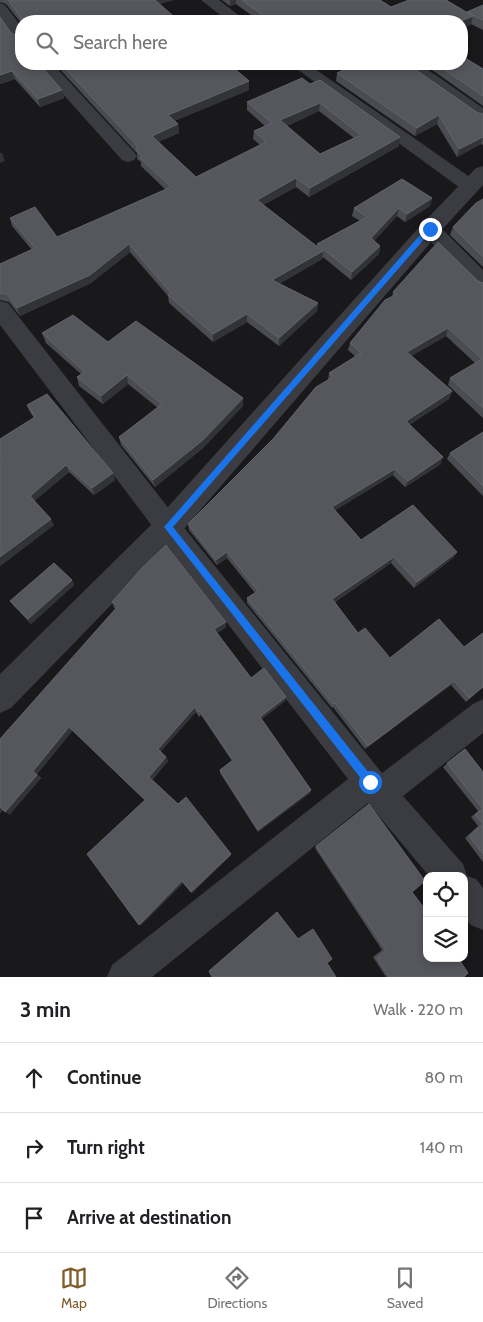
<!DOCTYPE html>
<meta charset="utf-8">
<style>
:root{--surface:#fff;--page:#f2f2f2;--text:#202124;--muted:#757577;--line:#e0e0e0;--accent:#835c2a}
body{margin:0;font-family:Cabin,sans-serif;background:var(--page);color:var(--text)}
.controls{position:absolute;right:15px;bottom:15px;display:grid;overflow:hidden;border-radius:10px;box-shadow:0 2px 8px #0003}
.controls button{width:45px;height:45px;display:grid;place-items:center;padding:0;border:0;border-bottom:1px solid var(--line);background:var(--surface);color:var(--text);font:25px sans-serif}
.stop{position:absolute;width:15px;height:15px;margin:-11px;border:4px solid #1a73e8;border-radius:50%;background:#fff}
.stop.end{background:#1a73e8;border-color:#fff;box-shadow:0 1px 5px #0008}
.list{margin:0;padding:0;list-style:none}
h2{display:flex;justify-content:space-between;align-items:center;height:65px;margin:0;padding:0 20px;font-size:21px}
h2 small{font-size:16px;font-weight:400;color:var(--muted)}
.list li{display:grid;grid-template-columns:32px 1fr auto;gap:15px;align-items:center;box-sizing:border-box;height:70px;padding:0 20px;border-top:1px solid var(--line)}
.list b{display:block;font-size:19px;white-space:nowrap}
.list em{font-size:16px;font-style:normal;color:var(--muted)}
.icon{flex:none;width:28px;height:28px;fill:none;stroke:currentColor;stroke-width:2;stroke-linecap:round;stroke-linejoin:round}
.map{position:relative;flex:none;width:483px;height:977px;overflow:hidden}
.search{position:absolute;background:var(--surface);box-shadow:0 2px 8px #0003;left:15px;right:15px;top:15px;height:55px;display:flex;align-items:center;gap:12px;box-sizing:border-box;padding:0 18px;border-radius:20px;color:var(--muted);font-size:19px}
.sheet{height:275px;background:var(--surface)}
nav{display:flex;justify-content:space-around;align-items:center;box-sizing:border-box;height:70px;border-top:1px solid var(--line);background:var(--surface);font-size:14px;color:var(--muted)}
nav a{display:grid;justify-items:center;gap:2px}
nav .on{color:var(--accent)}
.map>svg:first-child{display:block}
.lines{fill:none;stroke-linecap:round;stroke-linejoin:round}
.minor{fill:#3a3c41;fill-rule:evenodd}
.tertiary{fill:#3a3c41;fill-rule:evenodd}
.wall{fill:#4a4c51;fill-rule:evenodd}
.shaded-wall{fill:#323337}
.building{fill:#55575d;stroke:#62656c;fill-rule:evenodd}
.route{fill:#1a73e8}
</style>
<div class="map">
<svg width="483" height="977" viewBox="0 0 483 977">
<rect width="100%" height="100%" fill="#19191c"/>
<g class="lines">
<path class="minor" d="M 201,0 L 219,0 L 246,21 L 228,21 Z
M 0,3 L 5,5 L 21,26 L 21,42 L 15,40 L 0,19 Z
M 36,64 L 53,64 L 134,152 L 137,156 L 134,160 L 128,162 L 122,160 Z
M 290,64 L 308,64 L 477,182 L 479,186 L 477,190 L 470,192 L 463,190 Z
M 421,68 L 427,69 L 483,108 L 483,121 L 477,120 L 415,77 L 413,73 L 415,69 Z
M 430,222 L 437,224 L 483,270 L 483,290 L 476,288 L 423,234 L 420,229 L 423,224 Z
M 0,301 L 8,303 L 177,519 L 382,773 L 473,704 L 483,699 L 483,733 L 403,796 L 463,864 L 467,876 L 476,879 L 483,888 L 483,930 L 471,925 L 464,917 L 464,876 L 429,876 L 368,803 L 152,977 L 107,977 L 112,965 L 348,779 L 159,535 L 0,325 Z"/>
<path class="tertiary" d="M 483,166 L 483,185 L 438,234 L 178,536 L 11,708 L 0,713 L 0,674 L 158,518 L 422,224 L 476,168 Z"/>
</g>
<path class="wall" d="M 0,0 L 174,0 L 21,21 L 21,64 L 62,90 L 64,98 L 40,107 L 15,79 L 0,84 L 11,33 L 18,36 L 21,34 L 21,23 L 6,4 L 0,2 Z
M 222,0 L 380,0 L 391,7 L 467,12 L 483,5 L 483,30 L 471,24 L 471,25 L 462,21 L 259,21 L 236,4 L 230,6 Z
M 55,64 L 229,64 L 249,81 L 249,90 L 174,121 L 178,124 L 179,133 L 158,142 L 196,177 L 260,145 L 253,139 L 254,131 L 265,126 L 247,110 L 247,102 L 310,84 L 399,146 L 309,197 L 296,187 L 263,205 L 317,247 L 317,244 L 360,221 L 352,216 L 354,208 L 432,198 L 430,206 L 405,222 L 397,216 L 374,241 L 380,246 L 379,254 L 351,280 L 323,257 L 322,259 L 279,284 L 318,303 L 317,311 L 279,346 L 247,322 L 213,342 L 169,303 L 168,296 L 130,252 L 91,283 L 20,316 L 9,302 L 0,300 L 0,264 L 32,250 L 12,226 L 10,218 L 57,237 L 166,190 L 141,166 L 141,162 L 137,159 L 137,153 L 135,151 ZM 319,111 L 354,138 L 320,154 L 287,126 Z
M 341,64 L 462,64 L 483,69 L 483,106 L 428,67 L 421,66 L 414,68 L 416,70 L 478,113 L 483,114 L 483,145 L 481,144 L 457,157 L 437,124 L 415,136 L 336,81 L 337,73 L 347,68 Z
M 483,199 L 483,267 L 450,235 L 453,227 Z
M 478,281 L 483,283 L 483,418 L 448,385 L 450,378 L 475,363 L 446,336 L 411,356 L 452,391 L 449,399 L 409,425 L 441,464 L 405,487 L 393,475 L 335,510 L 361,540 L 457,552 L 453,558 L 414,588 L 391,563 L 335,602 L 358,633 L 390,658 L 464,647 L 483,633 L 483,687 L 466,702 L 451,685 L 365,749 L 333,707 L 332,708 L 247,603 L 247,598 L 255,593 L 227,558 L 217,565 L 189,530 L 188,524 L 273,439 L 328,380 L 329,373 L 356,357 L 348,350 L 350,343 L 392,297 L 393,292 Z
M 42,333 L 108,342 L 243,398 L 243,406 L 203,448 L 155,487 L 121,445 L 119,437 L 158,408 L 128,384 L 103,404 L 79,386 L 77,377 L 81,374 L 46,343 Z
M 27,405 L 113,473 L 115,480 L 94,495 L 69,472 L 34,501 L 54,525 L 0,566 L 0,439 L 34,418 L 30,412 Z
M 483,432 L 483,496 L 447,459 L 450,453 Z
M 72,580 L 74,585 L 31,624 L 14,606 L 10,601 Z
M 112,602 L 226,627 L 217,633 L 251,678 L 286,697 L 285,701 L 262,719 L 311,790 L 310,793 L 258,832 L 220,773 L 220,770 L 232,761 L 201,715 L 199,717 L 196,712 L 160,752 L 166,757 L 168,761 L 152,780 L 231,854 L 231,855 L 192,893 L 183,883 L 141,925 L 145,800 L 73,730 L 37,774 L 41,778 L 10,814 L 5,812 L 116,609 L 114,608 Z
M 465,749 L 483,772 L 483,862 L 465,838 L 478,826 L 471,817 L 478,811 L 443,767 Z
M 316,846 L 412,892 L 464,977 L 386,977 L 373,957 L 382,950 L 315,848 Z"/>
<path class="shaded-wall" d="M 152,0 L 174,0 L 153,6 Z
M 230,0 L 236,0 L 236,4 L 230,6 Z
M 473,16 L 471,25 L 462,28 L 462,21 L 461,21 Z
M 414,64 L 421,64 L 421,66 L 413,68 L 411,74 Z
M 12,71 L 15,79 L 0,84 L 0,75 Z
M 249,81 L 249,90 L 169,123 L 168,115 Z
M 62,90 L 64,98 L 40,107 L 38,99 Z
M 320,103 L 319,111 L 280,129 L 280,120 Z
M 439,115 L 437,124 L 415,136 L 417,128 Z
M 178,124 L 179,133 L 153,144 L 152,136 Z
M 400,137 L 399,146 L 309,197 L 310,188 Z
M 483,137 L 481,144 L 457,157 L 459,149 Z
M 0,153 L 2,153 L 5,161 L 0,163 Z
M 296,178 L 296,187 L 257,208 L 257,200 Z
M 432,198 L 430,206 L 405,222 L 407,214 Z
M 399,208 L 397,216 L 369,246 L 371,238 Z
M 129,244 L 130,252 L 91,283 L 20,316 L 17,308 Z
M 380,246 L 379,254 L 351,280 L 352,272 Z
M 323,251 L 322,259 L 272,288 L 272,280 Z
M 318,303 L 317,311 L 279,346 L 279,338 Z
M 247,314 L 247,322 L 213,342 L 213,334 Z
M 448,328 L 446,336 L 405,359 L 407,352 Z
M 127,375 L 128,384 L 103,404 L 101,396 Z
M 452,391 L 449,399 L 404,428 L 406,421 Z
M 243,398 L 243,406 L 203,448 L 155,487 L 153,480 Z
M 443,457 L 441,464 L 405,487 L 408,481 Z
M 66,465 L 69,472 L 33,502 L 30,496 Z
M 395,469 L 393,475 L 331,513 L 332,507 Z
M 113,473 L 115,480 L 94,495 L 92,488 Z
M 51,519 L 54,525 L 0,566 L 0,557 Z
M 227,552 L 227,558 L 217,565 L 216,560 Z
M 457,552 L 453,558 L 414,588 L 417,582 Z
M 394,557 L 391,563 L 331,604 L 332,599 Z
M 72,580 L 74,585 L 31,624 L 28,619 Z
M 226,622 L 226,627 L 214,635 L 214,629 Z
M 454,681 L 451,685 L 365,749 L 368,746 Z
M 286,697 L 285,701 L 259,721 L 260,717 Z
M 195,707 L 196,712 L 159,753 L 158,749 Z
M 69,727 L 73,730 L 37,774 L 41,778 L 10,814 L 5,812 L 33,771 Z
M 166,757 L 168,761 L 151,780 L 149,777 Z
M 311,790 L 310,793 L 258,832 L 258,830 Z
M 0,806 L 4,809 L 0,814 Z
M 231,854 L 231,855 L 192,893 L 191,892 Z
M 182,881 L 184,882 L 141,925 L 139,925 Z"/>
<path class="building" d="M 8,0 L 155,0 L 179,21 L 21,21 L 21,64 L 39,64 L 62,90 L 38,99 L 12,71 L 0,75 L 0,17 L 11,33 L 18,36 L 21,34 L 21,18 Z
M 242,0 L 380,0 L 391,7 L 409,0 L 446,0 L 473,16 L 461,21 L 271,21 Z
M 483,5 L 483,20 L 467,12 Z
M 462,56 L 483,69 L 483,96 L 436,64 L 462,64 Z
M 61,64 L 229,64 L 249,81 L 168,115 L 178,124 L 152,136 L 196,177 L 266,142 L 254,131 L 272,123 L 247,102 L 302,78 L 310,84 L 320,80 L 400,137 L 310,188 L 296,178 L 257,200 L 323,251 L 272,280 L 318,303 L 279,338 L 247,314 L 213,334 L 168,295 L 171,293 L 129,244 L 90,275 L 17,308 L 7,294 L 0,293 L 0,264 L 35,248 L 10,218 L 35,207 L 57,237 L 171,187 L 140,158 L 142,157 L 136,150 L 138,148 L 134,142 ZM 320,103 L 361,135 L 320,154 L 280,120 Z
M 354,64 L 414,64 L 413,66 L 416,70 L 478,113 L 483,114 L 483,137 L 459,149 L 439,115 L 417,128 L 337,73 L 356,64 Z
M 402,179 L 432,198 L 407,214 L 399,208 L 371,238 L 380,246 L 352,272 L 317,244 L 367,217 L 354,208 Z
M 483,199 L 483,257 L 453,227 L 476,203 Z
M 438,242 L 478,281 L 483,283 L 483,408 L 450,378 L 482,359 L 448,328 L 407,352 L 452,391 L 406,421 L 443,457 L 408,481 L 395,469 L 332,507 L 361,540 L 413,505 L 457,552 L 417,582 L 394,557 L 332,599 L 358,633 L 365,628 L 390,658 L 439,619 L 464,647 L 483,633 L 483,687 L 469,698 L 454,681 L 368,746 L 335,703 L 333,704 L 247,598 L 258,591 L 227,552 L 216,560 L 188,524 L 273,439 L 316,387 L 333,377 L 329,373 L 361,353 L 350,343 L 385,300 L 397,294 L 393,292 Z
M 73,315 L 108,342 L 136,321 L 243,398 L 203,440 L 153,480 L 119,437 L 162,404 L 127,375 L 101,396 L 77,377 L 85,372 L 42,333 Z
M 47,394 L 113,473 L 92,488 L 66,465 L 30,496 L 51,519 L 0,557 L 0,463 L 2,462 L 0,460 L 0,439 L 35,417 L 27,405 Z
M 483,432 L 483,486 L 450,453 Z
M 166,545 L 226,622 L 214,629 L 251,678 L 264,668 L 286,697 L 260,717 L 311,790 L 258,830 L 220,770 L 233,760 L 200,711 L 198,712 L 195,707 L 158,749 L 166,757 L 149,777 L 178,804 L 186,797 L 231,854 L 191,892 L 182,881 L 139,925 L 87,854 L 145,800 L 69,727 L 33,771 L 37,775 L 5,812 L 0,807 L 0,739 L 118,606 L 112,602 L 142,568 Z
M 54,563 L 72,580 L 28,619 L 10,601 Z
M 465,749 L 483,772 L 483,854 L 469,836 L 483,824 L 475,815 L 483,809 L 447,763 Z
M 369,804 L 425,881 L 412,892 L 427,912 L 427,958 L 458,958 L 468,973 L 464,977 L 389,977 L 377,958 L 386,950 L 316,846 Z
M 277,912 L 298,939 L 313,929 L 332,959 L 327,963 L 336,977 L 212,977 L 209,971 Z"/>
<path class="route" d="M 427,227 L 433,229 L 173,527 L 373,778 L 373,785 L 370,787 L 366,785 L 164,527 Z"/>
</svg>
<div class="controls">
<button><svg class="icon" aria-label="locate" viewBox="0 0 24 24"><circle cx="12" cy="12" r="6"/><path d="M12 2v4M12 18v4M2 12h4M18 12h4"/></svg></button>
<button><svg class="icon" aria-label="layers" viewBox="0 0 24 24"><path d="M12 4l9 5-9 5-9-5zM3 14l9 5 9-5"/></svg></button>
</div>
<div class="stop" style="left:370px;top:782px"></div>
<div class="stop end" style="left:430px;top:229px"></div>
<div class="search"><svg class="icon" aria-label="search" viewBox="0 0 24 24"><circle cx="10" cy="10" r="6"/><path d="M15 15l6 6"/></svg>Search here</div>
</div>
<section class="sheet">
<h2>3 min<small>Walk · 220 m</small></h2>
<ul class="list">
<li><svg class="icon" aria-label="ahead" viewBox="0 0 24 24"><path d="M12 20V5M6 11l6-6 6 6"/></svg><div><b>Continue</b></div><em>80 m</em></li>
<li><svg class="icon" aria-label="right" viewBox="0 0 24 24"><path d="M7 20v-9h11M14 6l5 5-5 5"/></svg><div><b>Turn right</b></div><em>140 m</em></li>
<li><svg class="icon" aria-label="arrive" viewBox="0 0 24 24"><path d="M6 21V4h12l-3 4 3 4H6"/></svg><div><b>Arrive at destination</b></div></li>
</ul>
</section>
<nav>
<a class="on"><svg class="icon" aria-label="map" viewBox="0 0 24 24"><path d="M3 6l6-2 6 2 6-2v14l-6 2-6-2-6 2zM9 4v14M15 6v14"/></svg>Map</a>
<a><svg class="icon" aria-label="directions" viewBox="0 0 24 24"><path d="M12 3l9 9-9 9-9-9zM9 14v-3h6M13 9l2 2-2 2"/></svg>Directions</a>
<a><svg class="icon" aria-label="saved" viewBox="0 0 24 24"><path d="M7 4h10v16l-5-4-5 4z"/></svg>Saved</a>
</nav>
